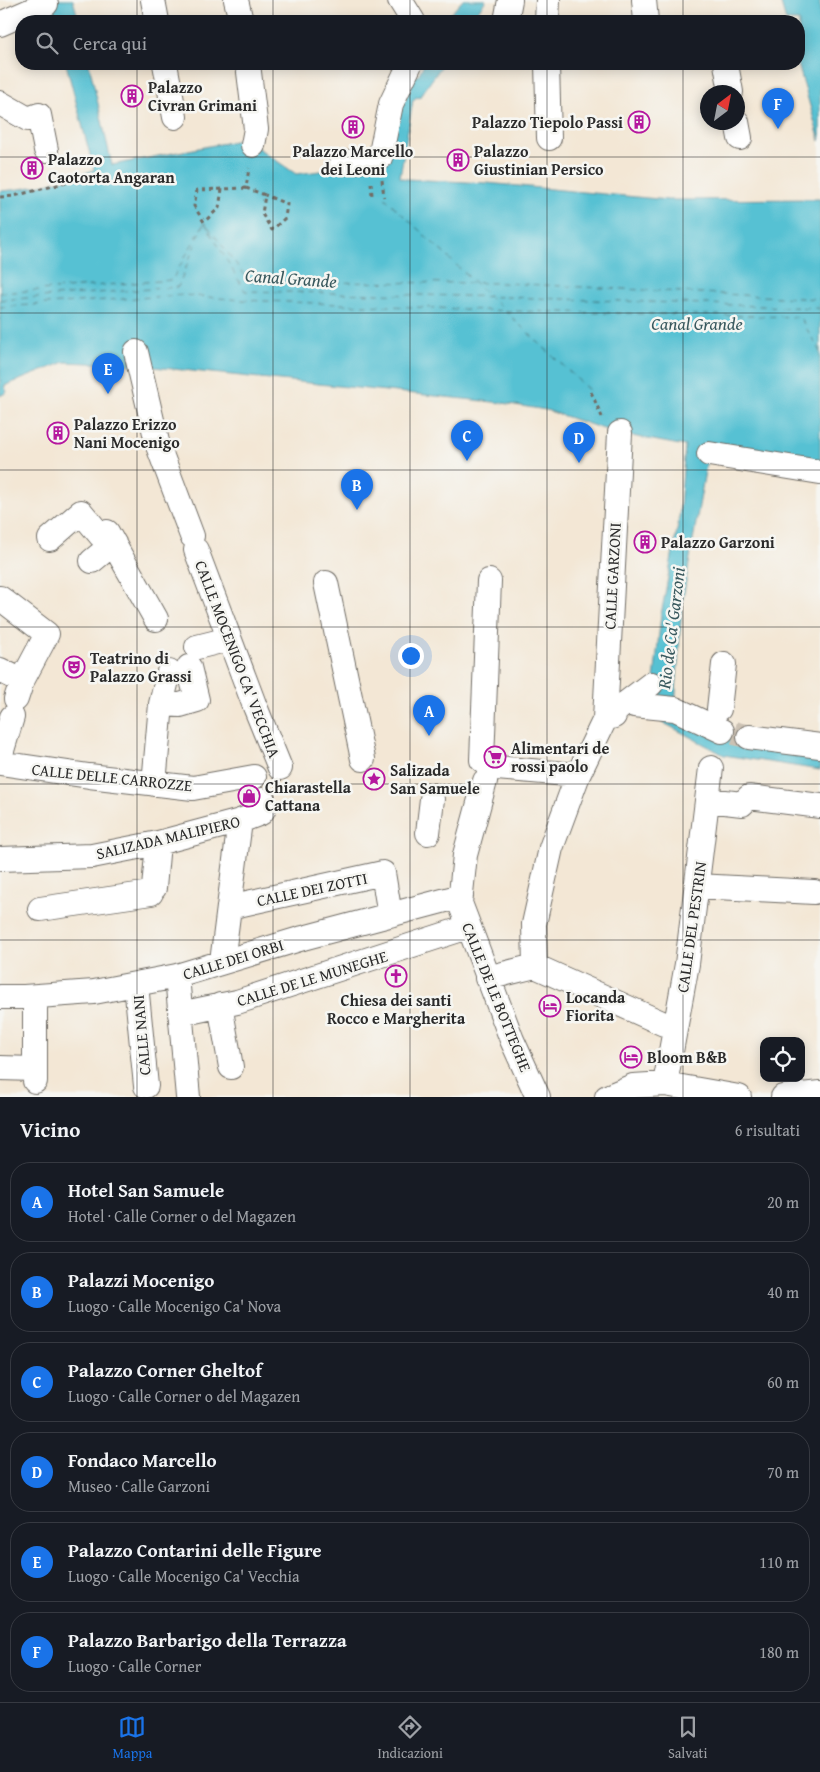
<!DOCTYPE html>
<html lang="it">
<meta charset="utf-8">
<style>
:root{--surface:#171b24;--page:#20242c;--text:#f1f3f6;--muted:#9ea1a6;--line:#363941;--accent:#1a73e8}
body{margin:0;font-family:"Gentium Book Plus",serif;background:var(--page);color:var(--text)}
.controls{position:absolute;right:15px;bottom:15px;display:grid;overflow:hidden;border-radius:10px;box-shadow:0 2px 12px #0003}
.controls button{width:45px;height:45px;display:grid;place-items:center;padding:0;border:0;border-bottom:1px solid var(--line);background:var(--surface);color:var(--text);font:25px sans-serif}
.compass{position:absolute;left:700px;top:85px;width:45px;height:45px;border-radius:50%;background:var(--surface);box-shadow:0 2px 12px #0003;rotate:32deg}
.you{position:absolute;left:410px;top:655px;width:18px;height:18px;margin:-12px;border:4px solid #fff;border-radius:50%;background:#1a73e8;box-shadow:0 0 0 8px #1a73e833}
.badge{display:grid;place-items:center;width:32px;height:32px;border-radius:50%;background:var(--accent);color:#fff;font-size:16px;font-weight:700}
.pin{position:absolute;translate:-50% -41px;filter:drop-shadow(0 1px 2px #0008)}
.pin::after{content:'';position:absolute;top:26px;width:18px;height:15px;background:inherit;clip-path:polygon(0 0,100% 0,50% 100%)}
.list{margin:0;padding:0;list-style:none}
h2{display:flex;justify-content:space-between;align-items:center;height:65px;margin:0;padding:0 20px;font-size:21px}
h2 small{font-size:16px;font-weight:400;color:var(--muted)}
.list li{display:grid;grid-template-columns:32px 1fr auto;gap:15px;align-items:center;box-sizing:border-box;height:80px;margin:0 10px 10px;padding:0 10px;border:1px solid var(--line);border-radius:20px}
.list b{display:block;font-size:19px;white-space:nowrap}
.list p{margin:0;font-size:16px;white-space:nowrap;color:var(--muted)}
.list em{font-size:16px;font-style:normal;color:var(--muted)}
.icon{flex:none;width:28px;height:28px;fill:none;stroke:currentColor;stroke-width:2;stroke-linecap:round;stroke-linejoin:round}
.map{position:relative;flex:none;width:820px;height:1097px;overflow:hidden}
.search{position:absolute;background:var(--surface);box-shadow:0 2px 12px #0003;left:15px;right:15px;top:15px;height:55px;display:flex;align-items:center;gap:12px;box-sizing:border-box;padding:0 18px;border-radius:20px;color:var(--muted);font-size:19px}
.sheet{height:605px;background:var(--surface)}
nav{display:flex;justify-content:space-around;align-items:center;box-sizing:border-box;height:70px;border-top:1px solid var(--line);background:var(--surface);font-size:14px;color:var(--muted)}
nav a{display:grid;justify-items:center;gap:2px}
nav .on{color:var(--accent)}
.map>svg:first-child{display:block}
.water{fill:#57c1d3;stroke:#41767f}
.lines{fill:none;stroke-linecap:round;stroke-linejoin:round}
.ferry{stroke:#38585d;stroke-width:1;stroke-dasharray:6 5;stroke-linecap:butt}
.minor-tunnel{stroke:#cbc1b3;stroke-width:24;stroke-dasharray:24 12;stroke-linecap:butt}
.minor-casing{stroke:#716d66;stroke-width:26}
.path{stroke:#716d66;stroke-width:3;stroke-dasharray:4 4;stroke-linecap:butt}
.minor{stroke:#fff;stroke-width:24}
.grid{fill:none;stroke:#2b2b2b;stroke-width:1;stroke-opacity:0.55}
.labels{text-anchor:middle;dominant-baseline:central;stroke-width:5;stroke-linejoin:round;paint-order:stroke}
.poi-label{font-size:16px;font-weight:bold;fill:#2b2b2b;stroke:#f6f6f2;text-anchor:start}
.street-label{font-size:16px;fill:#2b2b2b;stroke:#f6f6f2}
.water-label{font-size:18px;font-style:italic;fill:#38585d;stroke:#f6f6f2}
</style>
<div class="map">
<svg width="820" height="1097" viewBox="0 0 820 1097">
<rect width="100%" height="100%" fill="#f6f6f2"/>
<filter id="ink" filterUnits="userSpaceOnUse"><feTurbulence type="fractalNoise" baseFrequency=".02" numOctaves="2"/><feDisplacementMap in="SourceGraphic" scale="10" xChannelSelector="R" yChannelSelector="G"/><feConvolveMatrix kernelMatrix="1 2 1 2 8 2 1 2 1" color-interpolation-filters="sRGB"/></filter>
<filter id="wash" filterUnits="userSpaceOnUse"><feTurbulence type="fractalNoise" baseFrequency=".0096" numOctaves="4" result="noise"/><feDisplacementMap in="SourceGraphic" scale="20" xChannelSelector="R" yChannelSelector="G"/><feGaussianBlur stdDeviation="1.12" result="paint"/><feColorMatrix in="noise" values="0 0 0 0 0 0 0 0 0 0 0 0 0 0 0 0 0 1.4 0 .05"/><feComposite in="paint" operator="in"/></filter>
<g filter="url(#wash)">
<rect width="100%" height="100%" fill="#f3e7d5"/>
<path class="water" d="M 48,0 L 73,0 L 79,21 L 54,21 Z
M 463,0 L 486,0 L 471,21 L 444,21 Z
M 780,0 L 820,0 L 820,141 L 798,64 L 799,21 L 786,21 Z
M 66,64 L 89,64 L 112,165 L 245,139 L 296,174 L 355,167 L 397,122 L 414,76 L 418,76 L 424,64 L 443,64 L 419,98 L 417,97 L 413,100 L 400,177 L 405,179 L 487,183 L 668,200 L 820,199 L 820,467 L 709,448 L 682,604 L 675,706 L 722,733 L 749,741 L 820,751 L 820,770 L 724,755 L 634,707 L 654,680 L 661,615 L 679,519 L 685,446 L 616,433 L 546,410 L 503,403 L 134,365 L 65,362 L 4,386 L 7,392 L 0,396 L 0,191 C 32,189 64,180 94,170 Z"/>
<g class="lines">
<path class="ferry" d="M 384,197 L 591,392
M 204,222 L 245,291 L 507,297 L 818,308 L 820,312
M 208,227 L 250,282 L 504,283 L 820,299
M 0,293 L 172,280 L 202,227
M 0,300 L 178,287 L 204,223
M 0,307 L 184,295 L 241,300 L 511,311 L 800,317 L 820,352"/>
</g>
</g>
<g filter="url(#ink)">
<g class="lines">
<path class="minor-tunnel" d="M 734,733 L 749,737
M 432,799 L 434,782"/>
<g class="minor-casing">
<path id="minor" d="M 153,0 L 157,21
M 236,0 L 241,21
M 400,0 L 413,21
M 644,0 L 646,21
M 506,21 L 510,0
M 547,21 L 548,0
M 0,24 L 46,4 L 45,0
M 165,64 L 175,117
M 248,64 L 256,129 L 253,145
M 547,64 L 549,138
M 726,64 L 731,92
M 0,103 L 28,119 L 39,115 L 46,150
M 737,122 L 740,138
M 341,163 L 380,158 L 391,104 L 410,64
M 136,352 L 158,446 L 192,536
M 709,454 L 820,472
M 50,539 L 81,512 L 101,536 L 107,532 L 156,619
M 196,550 L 254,704 L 280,768
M 92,561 L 114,543
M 326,583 L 363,759
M 0,598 L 47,634 L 22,681 L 16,699
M 197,647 L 229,639
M 0,670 L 22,681
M 161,704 L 169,672
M 634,705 L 675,709 L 722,731
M 719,709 L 724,664
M 614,716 L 605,719 L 620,433
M 749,737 L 820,746
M 0,757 L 12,717
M 482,760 L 489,581
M 0,763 L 89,776 L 193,788 L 254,777
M 497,768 L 578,775
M 485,781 L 465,855 L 460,903 L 512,1040 L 538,1097
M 154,784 L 161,704 L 180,705 L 197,700 L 189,667
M 708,800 L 742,804 L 749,797 L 820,806
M 428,833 L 432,799
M 0,859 L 92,856 L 158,843 L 240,821 L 261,813 L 264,808 L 263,800
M 697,886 L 814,892
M 154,888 L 158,843
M 229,907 L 383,873 L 390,915
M 40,909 L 151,893
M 222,962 L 240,821
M 535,966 L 664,1024
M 177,976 L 188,1097
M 487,978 L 535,966 L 534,924 L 551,848 L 578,775 L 605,719 L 651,684
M 136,984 L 146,1086
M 0,997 L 24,997 L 94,992 L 177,976 L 303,938 L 461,896
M 220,1005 L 231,1067
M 180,1014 L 237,1002 L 468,927
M 0,1068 L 34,1069
M 35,1081 L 35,997
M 665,1084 L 687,964 L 711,768
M 607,1097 L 633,1086 L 665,1084 L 739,1097
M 783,1097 L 820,1093"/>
</g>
<path class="path" d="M 382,180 L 384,197
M 371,183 L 372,195
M 246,188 L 265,195 L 262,214 L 272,230 L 285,218 L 287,204 L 265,195
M 222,189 L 197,190 L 194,206 L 204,222 L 219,208 L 222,189 L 246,188 L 249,168
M 0,197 L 14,196 L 85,178 L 83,174
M 591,392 L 602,417"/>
<use href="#minor" class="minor"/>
</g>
</g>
<path class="grid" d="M 137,0 L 137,21M 273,0 L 273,21M 410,0 L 410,21M 547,0 L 547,21M 683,0 L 683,21M 137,64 L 137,1097M 273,64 L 273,1097M 410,64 L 410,1097M 547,64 L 547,1097M 683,64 L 683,1097M 0,157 L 820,157M 0,313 L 820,313M 0,470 L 820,470M 0,627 L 820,627M 0,784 L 820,784M 0,940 L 820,940"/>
<defs>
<g id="building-ring" transform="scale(1.125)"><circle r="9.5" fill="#f6f6f2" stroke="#b5179e" stroke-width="1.5"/><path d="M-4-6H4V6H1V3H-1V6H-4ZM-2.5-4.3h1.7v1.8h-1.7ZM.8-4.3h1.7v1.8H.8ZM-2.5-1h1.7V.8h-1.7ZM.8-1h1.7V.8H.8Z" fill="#b5179e"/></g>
<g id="theatre-ring" transform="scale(1.125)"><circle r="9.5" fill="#f6f6f2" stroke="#b5179e" stroke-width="1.5"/><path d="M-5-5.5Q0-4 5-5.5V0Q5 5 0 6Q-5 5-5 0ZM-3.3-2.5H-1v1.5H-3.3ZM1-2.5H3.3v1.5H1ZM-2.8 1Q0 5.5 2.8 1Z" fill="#b5179e"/></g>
<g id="supermarket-ring" transform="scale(1.125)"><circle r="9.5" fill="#f6f6f2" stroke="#b5179e" stroke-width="1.5"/><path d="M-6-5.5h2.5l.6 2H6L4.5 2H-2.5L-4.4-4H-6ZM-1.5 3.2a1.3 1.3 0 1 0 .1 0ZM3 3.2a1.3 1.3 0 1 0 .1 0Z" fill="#b5179e"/></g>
<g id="sight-ring" transform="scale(1.125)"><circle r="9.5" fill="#f6f6f2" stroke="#b5179e" stroke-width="1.5"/><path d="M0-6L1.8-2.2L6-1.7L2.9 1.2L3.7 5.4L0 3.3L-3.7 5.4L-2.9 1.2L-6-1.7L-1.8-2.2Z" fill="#b5179e"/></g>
<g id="shop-ring" transform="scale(1.125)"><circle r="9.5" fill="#f6f6f2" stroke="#b5179e" stroke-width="1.5"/><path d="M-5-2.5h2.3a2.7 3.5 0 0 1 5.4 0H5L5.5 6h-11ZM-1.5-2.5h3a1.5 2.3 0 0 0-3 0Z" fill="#b5179e"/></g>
<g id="church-ring" transform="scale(1.125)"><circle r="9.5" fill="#f6f6f2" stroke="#b5179e" stroke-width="1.5"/><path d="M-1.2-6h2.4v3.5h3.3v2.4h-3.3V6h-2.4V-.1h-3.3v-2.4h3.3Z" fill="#b5179e"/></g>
<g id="hotel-ring" transform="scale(1.125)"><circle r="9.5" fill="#f6f6f2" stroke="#b5179e" stroke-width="1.5"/><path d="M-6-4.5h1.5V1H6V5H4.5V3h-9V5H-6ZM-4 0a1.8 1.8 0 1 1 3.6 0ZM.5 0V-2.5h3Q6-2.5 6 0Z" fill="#b5179e"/></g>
</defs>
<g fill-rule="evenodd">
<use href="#building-ring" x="132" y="96"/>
<use href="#building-ring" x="639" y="122"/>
<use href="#building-ring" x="353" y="127"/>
<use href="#building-ring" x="458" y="160"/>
<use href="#building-ring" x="32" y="168"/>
<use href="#building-ring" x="58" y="433"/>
<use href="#building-ring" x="645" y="542"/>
<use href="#theatre-ring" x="74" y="667"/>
<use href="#supermarket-ring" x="495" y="757"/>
<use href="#sight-ring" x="374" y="779"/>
<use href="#shop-ring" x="249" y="796"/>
<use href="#church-ring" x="396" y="976"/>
<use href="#hotel-ring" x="550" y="1006"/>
<use href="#hotel-ring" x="631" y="1057"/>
</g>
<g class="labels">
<g class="poi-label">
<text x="148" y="87">Palazzo<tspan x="148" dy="18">Civran Grimani</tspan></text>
<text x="623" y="122" text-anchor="end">Palazzo Tiepolo Passi</text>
<text x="353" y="151" text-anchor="middle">Palazzo Marcello<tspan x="353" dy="18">dei Leoni</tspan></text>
<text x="474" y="151">Palazzo<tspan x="474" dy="18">Giustinian Persico</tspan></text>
<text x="48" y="159">Palazzo<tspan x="48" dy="18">Caotorta Angaran</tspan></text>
<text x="74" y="424">Palazzo Erizzo<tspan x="74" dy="18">Nani Mocenigo</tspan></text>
<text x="661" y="542">Palazzo Garzoni</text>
<text x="90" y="658">Teatrino di<tspan x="90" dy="18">Palazzo Grassi</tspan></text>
<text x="511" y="748">Alimentari de<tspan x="511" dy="18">rossi paolo</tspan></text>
<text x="390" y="770">Salizada<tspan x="390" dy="18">San Samuele</tspan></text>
<text x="265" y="787">Chiarastella<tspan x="265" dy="18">Cattana</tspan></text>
<text x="566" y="997">Locanda<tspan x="566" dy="18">Fiorita</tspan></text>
<text x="396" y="1000" text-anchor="middle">Chiesa dei santi<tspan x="396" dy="18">Rocco e Margherita</tspan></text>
<text x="647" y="1057">Bloom B&amp;B</text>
</g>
<g class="street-label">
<text transform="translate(612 576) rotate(-87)">CALLE GARZONI</text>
<text transform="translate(238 659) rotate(69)">CALLE MOCENIGO CA' VECCHIA</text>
<text transform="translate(112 777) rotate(6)">CALLE DELLE CARROZZE</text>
<text transform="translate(168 837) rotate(-13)">SALIZADA MALIPIERO</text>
<text transform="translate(312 889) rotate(-12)">CALLE DEI ZOTTI</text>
<text transform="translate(691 927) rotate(-82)">CALLE DEL PESTRIN</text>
<text transform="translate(233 959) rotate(-17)">CALLE DEI ORBI</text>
<text transform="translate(312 978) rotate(-17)">CALLE DE LE MUNEGHE</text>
<text transform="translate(497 997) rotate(68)">CALLE DE LE BOTTEGHE</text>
<text transform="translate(141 1035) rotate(-95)">CALLE NANI</text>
</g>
<g class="water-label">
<text transform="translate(291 278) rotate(4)">Canal Grande</text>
<text x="697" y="323">Canal Grande</text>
<text transform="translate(671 628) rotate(-83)">Rio de Ca' Garzoni</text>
</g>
</g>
</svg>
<div class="controls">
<button><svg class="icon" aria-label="locate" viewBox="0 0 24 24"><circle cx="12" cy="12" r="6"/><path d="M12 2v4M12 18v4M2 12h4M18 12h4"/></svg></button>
</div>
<svg class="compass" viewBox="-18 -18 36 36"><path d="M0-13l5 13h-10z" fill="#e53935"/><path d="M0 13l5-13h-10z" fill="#9ea1a6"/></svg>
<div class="you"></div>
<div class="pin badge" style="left:429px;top:736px">A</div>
<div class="pin badge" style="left:357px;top:510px">B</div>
<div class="pin badge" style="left:467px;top:461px">C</div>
<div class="pin badge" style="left:579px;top:463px">D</div>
<div class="pin badge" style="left:108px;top:394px">E</div>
<div class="pin badge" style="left:778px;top:129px">F</div>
<div class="search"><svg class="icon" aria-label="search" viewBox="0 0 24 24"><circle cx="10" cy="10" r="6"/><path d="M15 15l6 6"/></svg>Cerca qui</div>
</div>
<section class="sheet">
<h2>Vicino<small>6 risultati</small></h2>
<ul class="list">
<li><span class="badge">A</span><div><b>Hotel San Samuele</b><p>Hotel · Calle Corner o del Magazen</p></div><em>20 m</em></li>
<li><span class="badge">B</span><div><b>Palazzi Mocenigo</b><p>Luogo · Calle Mocenigo Ca' Nova</p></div><em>40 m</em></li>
<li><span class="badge">C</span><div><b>Palazzo Corner Gheltof</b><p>Luogo · Calle Corner o del Magazen</p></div><em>60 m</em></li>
<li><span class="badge">D</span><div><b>Fondaco Marcello</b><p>Museo · Calle Garzoni</p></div><em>70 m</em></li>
<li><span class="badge">E</span><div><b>Palazzo Contarini delle Figure</b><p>Luogo · Calle Mocenigo Ca' Vecchia</p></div><em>110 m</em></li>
<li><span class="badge">F</span><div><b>Palazzo Barbarigo della Terrazza</b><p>Luogo · Calle Corner</p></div><em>180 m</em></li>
</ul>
</section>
<nav>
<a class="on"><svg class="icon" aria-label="map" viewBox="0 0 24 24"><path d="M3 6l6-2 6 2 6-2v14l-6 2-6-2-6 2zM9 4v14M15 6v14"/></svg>Mappa</a>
<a><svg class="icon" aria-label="directions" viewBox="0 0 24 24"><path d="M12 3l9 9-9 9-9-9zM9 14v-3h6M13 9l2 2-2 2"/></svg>Indicazioni</a>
<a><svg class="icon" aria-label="saved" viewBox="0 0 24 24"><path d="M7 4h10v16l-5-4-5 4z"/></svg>Salvati</a>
</nav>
